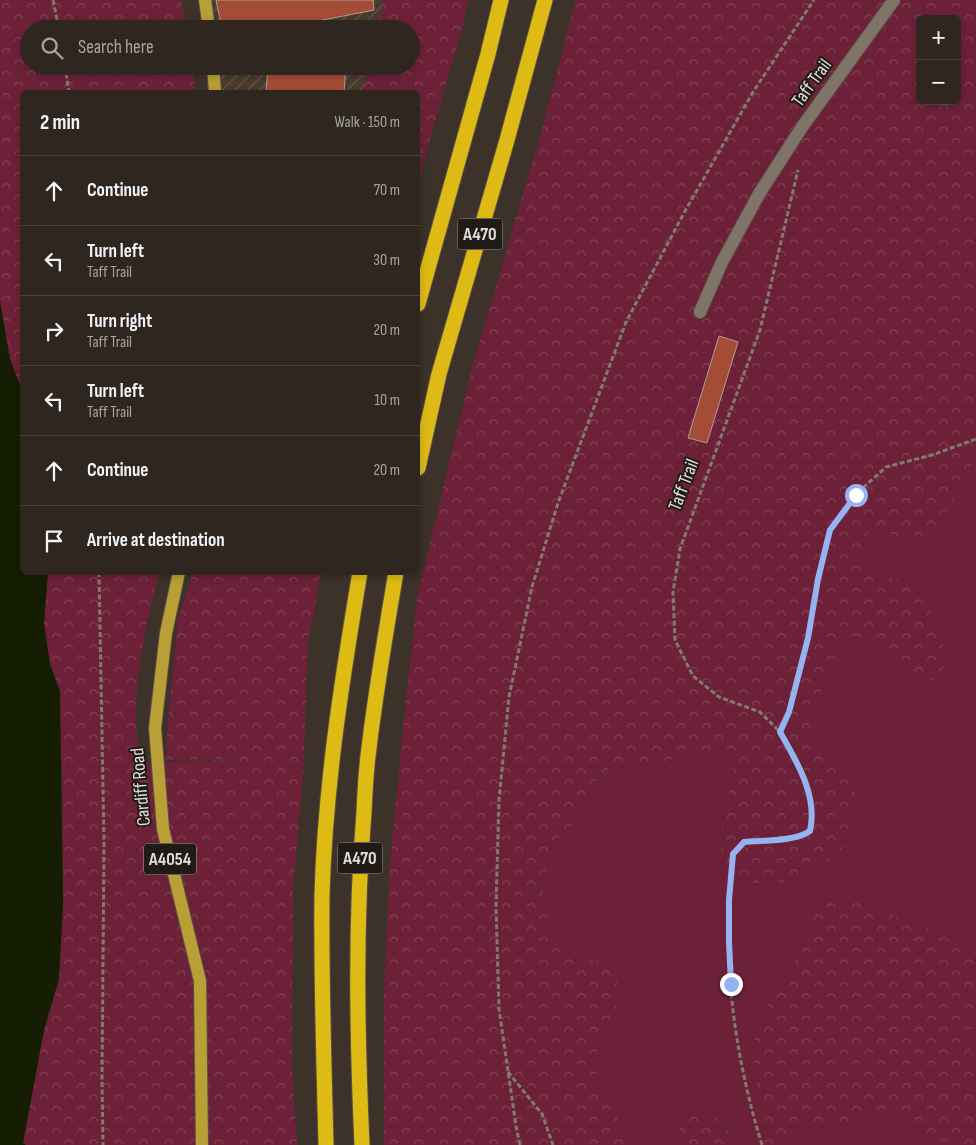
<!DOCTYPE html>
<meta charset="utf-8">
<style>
:root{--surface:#2e261f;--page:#3a322c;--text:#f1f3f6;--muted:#a7a5a4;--line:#49433d}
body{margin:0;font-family:"Sofia Sans Condensed",sans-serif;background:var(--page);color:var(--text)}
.controls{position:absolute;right:15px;top:15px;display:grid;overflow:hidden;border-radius:8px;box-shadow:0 2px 8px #0003}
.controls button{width:45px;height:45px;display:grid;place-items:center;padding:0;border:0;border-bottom:1px solid var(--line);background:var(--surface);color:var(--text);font:25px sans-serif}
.stop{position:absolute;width:15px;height:15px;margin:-11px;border:4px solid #95b2f1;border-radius:50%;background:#fff}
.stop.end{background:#95b2f1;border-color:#fff;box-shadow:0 1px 5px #0008}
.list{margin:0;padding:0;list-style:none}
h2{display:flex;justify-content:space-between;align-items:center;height:65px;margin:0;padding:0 20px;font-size:21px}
h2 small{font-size:16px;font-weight:400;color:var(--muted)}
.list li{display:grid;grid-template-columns:32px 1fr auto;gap:15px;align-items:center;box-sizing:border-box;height:70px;padding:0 20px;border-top:1px solid var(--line)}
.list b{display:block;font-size:19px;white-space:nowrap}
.list p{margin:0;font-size:16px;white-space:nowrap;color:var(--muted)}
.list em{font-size:16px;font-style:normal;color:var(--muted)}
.icon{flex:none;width:28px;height:28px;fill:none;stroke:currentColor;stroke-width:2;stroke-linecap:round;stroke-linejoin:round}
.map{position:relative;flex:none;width:976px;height:1145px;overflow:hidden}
.search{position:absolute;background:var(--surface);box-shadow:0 2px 8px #0003;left:20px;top:20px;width:400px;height:55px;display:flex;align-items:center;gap:12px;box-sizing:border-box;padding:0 18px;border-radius:28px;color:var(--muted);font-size:19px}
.panel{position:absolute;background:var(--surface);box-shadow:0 2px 8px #0003;left:20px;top:90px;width:400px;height:485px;border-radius:8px}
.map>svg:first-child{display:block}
.industrial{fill:url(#industrial-furrows)}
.grass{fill:#6d2139}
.forest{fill:url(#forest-crowns);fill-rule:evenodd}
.water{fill:#151e03}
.building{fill:#a54c37;stroke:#af9d98}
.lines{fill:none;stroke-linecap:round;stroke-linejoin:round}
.minor-casing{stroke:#5a5148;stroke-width:14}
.major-casing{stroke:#5a5148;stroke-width:14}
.highway-casing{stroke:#5a5148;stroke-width:17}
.path{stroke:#827971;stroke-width:3;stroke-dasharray:5 2.5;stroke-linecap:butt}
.minor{stroke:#807469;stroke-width:12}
.major{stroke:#b89f36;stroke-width:12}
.highway{stroke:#debb14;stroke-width:15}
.route{stroke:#95b2f1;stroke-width:6}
.labels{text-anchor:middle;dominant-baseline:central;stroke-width:4;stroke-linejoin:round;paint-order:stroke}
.shield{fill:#201b17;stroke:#a9a39d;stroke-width:1}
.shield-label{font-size:18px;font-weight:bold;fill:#e4ddd7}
.street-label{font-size:19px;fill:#e4ddd7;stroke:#201b17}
</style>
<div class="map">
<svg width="976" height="1145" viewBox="0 0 976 1145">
<defs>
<pattern id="industrial-furrows" width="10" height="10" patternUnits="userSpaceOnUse" patternTransform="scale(1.25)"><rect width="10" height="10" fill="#4b3b2c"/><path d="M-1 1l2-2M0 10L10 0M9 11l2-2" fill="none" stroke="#65574a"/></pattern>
<pattern id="forest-crowns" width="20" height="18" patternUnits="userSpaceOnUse" patternTransform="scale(1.25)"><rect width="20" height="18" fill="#6d2139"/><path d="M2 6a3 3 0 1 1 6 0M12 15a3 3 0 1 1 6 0" fill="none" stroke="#824155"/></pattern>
</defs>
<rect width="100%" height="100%" fill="#3d3229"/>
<path class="industrial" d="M 205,0 L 382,0 L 383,8 L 379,29 L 209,29 Z
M 213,66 L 371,66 L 362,92 L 215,92 Z"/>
<path class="grass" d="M 976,424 L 976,1145 L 776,1145 L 759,1101 L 765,1134 L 761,1142 L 754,1145 L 741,1145 L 728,1129 L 682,1122 L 674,1145 L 625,1145 L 612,1095 L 601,1085 L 596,1075 L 595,1056 L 615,1016 L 619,990 L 590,960 L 571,950 L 553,931 L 542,906 L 544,879 L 559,836 L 571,826 L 584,806 L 597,779 L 615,765 L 651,766 L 677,758 L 721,750 L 734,764 L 720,837 L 773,622 Z"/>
<path class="forest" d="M 0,0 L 181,0 L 187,29 L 29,29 L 29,66 L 193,66 L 195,92 L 22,92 L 22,443 L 0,330 Z
M 382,0 L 468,0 L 464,22 L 418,181 L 418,92 L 362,92 L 371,66 L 411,66 L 411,29 L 379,29 L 383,8 Z
M 576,0 L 976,0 L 976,457 L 959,483 L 953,502 L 943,520 L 931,535 L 899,540 L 881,527 L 869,530 L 861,550 L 868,569 L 916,587 L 928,606 L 942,636 L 946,665 L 934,680 L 920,677 L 902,663 L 880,642 L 853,636 L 842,643 L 830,670 L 819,699 L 812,728 L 819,751 L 845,774 L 855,792 L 852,824 L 843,848 L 821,867 L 785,882 L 747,883 L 731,875 L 722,858 L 720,837 L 734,764 L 721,750 L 677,758 L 651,766 L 615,765 L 597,779 L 584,806 L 571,826 L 559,836 L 544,879 L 542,906 L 553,931 L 571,950 L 590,960 L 613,966 L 619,990 L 615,1016 L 595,1056 L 596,1075 L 601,1085 L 612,1095 L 625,1145 L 384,1145 L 384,991 L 389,878 L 402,737 L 417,598 L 472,368 L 540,136 ZM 920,19 L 957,19 L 957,101 L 920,101 Z
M 37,573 L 159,573 C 144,634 128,699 141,763 L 245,759 L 166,760 L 168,720 L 178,619 L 193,573 L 321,573 L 308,642 L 304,758 L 293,890 L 292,1068 L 297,1145 L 26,1145 L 23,1143 L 44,1030 L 59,979 L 63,904 L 62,765 L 52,704 Z
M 846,896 L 858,899 L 906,921 L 935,930 L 965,952 L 976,955 L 976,1028 L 959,1032 L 970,1051 L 976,1056 L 976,1145 L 931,1140 L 910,1120 L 890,1111 L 868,1113 L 837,1128 L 806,1128 L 786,1132 L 785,1145 L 754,1145 L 761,1142 L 765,1134 L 751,1051 L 760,1019 L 808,941 L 815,913 L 828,899 Z
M 697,1114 L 714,1115 L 741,1145 L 674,1145 L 682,1122 Z"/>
<path class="water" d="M 0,301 L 10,359 L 22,390 L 22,572 L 48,573 L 44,623 L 50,664 L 60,691 L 63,904 L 59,979 L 44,1030 L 23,1143 L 26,1145 L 0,1145 Z"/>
<path class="building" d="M 216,0 L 373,0 L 374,10 L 277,29 L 222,29 Z
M 268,66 L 346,66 L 344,92 L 266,92 Z
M 719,336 L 738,342 L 707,443 L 688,438 Z"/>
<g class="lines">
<g class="minor-casing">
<path id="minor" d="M 700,312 L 722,262 L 759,194 L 802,127 L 894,0"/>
</g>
<g class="major-casing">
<path id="major" d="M 205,0 L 209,29
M 213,66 L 215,92
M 179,572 L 166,633 L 155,728 L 163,829 L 200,981 L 202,1145"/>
</g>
<g class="highway-casing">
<path id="highway" d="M 418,304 L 488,54 L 501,0
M 418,468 L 439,374 L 507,140 L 545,0
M 326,1145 C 324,1062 321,979 322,895 C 325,787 342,679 360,572
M 362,1145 C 357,1034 355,923 364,812 C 365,791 366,769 369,748 C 376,689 386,631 396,572"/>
</g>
<path class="path" d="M 53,0 L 59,29
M 65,66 L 69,92
M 99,572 L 104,843 L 102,1078 L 103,1145
M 780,732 L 789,712 L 808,638 L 818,579 L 830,530 L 855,495 L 886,467 L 932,455 L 976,439
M 508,1072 L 542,1114 L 553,1145
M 520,1145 L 516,1126 L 499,1009 L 496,906 L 499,800 L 509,697 L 532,587 L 558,503 L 626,322 L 684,213 L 753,92 L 814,0
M 762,1145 C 736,1061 723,971 730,883 C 731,875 729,859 734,853 C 736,849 741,845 744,842 L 803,836 L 810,831 L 812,822 L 811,806 L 801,770 L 780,732 L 760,712 L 719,697 L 693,676 L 675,640 L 673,592 L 680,549 L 760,330 L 798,170"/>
<use href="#minor" class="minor"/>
<use href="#major" class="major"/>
<use href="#highway" class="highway"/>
</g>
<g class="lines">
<path class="route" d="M 731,984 L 729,942 L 729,900 L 733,854 L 744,842 C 763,840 794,842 810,831 C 818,796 797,762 780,732 L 789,712 L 808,638 L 818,579 L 830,530 L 856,495"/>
</g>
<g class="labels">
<g class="shield">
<rect x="457.5" y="218.5" width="45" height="31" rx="4"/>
<rect x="337.5" y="842.5" width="45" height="31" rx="4"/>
<rect x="144" y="843.5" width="52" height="31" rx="4"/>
</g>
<g class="shield-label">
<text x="480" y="234">A470</text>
<text x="360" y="858">A470</text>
<text x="170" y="859">A4054</text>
</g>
<g class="street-label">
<text transform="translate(812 83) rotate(-54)">Taff Trail</text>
<text transform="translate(684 485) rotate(-69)">Taff Trail</text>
<text transform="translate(141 787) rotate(-95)">Cardiff Road</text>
</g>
</g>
</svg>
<div class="controls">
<button>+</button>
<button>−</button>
</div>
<div class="stop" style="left:856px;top:495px"></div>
<div class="stop end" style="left:731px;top:984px"></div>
<div class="search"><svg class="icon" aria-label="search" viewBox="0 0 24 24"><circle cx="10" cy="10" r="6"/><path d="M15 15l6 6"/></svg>Search here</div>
<section class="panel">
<h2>2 min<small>Walk · 150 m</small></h2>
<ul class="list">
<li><svg class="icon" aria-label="ahead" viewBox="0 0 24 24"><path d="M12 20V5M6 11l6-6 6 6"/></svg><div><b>Continue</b></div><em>70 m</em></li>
<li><svg class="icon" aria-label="left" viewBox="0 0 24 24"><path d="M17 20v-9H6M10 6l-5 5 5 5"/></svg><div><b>Turn left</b><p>Taff Trail</p></div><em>30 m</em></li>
<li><svg class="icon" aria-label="right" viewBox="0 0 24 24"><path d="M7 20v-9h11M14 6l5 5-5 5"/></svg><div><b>Turn right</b><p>Taff Trail</p></div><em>20 m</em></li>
<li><svg class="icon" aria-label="left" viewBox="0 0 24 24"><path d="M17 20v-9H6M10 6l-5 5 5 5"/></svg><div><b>Turn left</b><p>Taff Trail</p></div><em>10 m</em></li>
<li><svg class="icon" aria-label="ahead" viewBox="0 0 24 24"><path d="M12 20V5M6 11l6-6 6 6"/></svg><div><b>Continue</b></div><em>20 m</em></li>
<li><svg class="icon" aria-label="arrive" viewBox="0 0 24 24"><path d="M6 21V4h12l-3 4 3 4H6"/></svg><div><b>Arrive at destination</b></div></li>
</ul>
</section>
</div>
